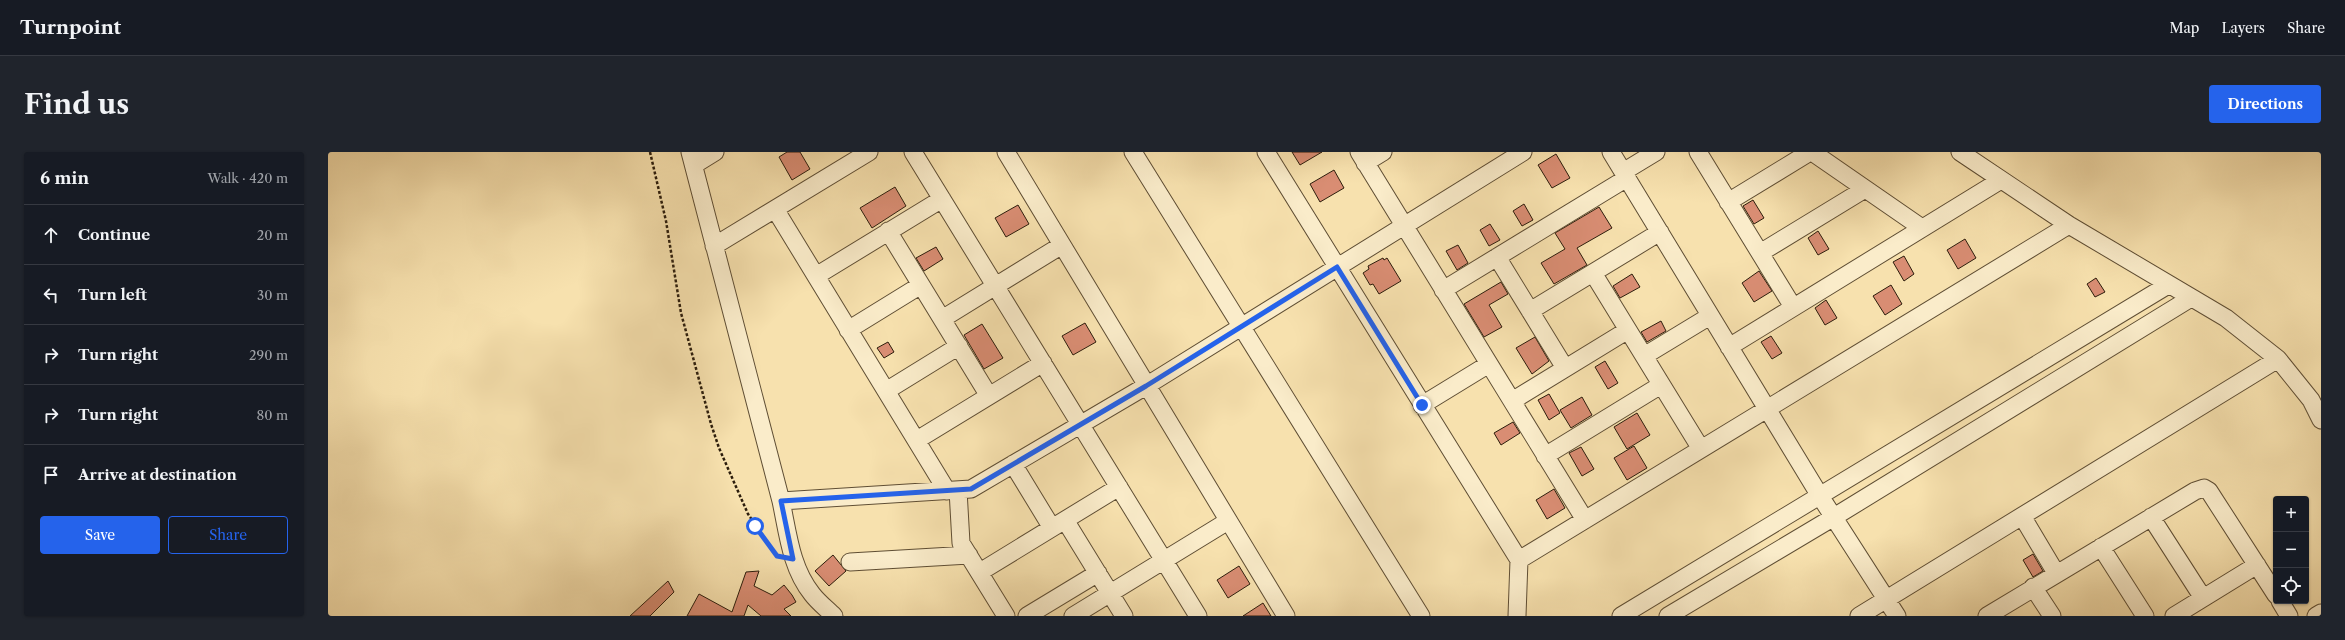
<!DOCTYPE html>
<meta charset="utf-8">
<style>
:root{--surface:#171b24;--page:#20242c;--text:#f1f3f6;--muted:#9ea1a6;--line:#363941;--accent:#2563eb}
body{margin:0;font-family:"Libre Caslon Text",serif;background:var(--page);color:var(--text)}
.controls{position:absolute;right:12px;bottom:12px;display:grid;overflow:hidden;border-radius:4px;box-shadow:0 1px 3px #0004}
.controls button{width:36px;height:36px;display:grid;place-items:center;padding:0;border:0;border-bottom:1px solid var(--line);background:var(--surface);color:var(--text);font:20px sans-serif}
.stop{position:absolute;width:12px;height:12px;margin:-9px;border:3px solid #2563eb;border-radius:50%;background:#fff}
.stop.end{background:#2563eb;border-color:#fff;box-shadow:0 1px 4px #0008}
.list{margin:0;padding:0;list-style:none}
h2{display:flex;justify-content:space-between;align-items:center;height:52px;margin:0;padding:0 16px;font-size:17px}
h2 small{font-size:13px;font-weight:400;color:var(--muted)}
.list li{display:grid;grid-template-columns:26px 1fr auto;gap:12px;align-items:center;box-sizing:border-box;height:60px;padding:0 16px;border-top:1px solid var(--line)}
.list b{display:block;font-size:15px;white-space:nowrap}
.list em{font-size:13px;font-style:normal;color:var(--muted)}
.actions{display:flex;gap:8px;padding:12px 16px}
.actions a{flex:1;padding:9px 0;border:1px solid var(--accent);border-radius:4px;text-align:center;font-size:14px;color:var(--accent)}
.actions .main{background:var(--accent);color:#fff}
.icon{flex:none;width:22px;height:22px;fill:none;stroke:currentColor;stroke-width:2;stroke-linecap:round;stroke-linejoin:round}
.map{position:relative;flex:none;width:1993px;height:464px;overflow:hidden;border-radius:4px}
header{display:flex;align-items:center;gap:24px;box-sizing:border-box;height:56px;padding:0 20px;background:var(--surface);border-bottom:1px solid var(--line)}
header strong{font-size:19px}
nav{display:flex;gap:22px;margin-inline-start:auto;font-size:14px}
.intro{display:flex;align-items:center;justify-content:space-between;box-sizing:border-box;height:96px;padding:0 24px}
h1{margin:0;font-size:28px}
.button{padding:10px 18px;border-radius:4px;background:var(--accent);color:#fff;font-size:14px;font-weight:700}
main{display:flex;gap:24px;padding:0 24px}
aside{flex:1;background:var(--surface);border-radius:4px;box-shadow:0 1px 3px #0004}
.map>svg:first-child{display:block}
.building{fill:#d98d73;stroke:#2c1d0c}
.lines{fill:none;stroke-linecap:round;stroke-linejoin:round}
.minor-casing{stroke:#5f4e34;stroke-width:19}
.path{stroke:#2c1d0c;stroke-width:2.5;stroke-dasharray:3 2;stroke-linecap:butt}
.minor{stroke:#faecca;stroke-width:17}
.route{stroke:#2563eb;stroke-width:5}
</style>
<header>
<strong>Turnpoint</strong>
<nav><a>Map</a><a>Layers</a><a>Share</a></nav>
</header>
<div class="intro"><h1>Find us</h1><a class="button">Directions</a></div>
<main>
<aside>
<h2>6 min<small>Walk · 420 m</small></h2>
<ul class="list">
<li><svg class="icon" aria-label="ahead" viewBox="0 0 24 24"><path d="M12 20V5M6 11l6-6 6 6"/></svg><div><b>Continue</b></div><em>20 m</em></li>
<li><svg class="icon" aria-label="left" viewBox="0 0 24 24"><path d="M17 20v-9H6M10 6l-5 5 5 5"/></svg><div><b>Turn left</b></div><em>30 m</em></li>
<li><svg class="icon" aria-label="right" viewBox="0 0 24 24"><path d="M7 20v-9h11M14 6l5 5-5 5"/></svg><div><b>Turn right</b></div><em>290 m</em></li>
<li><svg class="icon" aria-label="right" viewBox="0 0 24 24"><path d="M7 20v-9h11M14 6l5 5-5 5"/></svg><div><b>Turn right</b></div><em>80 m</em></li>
<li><svg class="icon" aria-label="arrive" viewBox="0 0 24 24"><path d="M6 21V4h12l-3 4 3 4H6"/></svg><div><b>Arrive at destination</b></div></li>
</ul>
<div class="actions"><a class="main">Save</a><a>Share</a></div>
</aside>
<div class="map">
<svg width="1993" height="464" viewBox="0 0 1993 464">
<rect width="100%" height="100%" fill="#f7e1ae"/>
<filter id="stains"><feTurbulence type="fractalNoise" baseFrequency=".005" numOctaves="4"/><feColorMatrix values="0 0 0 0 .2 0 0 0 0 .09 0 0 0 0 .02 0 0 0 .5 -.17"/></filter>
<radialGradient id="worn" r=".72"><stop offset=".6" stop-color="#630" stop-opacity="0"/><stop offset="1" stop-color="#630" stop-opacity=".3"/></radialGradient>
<path class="building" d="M 459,0 L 472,0 L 482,17 L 464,28 L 451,5 Z
M 964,0 L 994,0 L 972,13 Z
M 1228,2 L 1242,26 L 1224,36 L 1210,13 Z
M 1006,18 L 1016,36 L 992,50 L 982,32 Z
M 567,35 L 578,54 L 544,76 L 532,56 Z
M 1425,48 L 1436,66 L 1426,72 L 1415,54 Z
M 1196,52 L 1205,68 L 1194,74 L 1185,59 Z
M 690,53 L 701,72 L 678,85 L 667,66 Z
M 1271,55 L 1284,76 L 1249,96 L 1259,113 L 1226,132 L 1213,111 L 1237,97 L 1227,81 Z
M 1162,72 L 1172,88 L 1161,94 L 1152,78 Z
M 1490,79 L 1501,97 L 1490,103 L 1480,86 Z
M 1637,87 L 1648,106 L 1630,117 L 1619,98 Z
M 1130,93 L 1140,111 L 1129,118 L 1118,99 Z
M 608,95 L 615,107 L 596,119 L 588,106 Z
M 1576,104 L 1586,122 L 1576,129 L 1565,110 Z
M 1055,106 L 1056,108 L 1059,106 L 1073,129 L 1051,142 L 1045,132 L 1042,133 L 1035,121 L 1041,117 L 1040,114 Z
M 1431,119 L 1444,139 L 1426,150 L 1414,131 Z
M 1304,122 L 1312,135 L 1292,146 L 1285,134 Z
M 1768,126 L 1777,140 L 1767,145 L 1759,132 Z
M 1173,130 L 1180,142 L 1161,153 L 1174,175 L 1156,185 L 1136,152 Z
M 1563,133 L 1574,152 L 1557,163 L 1545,144 Z
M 1498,148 L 1509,166 L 1497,173 L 1487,156 Z
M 1333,169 L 1338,179 L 1319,190 L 1313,180 Z
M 757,171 L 768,190 L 745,203 L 734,184 Z
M 654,172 L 675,206 L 656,217 L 636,183 Z
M 1443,184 L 1454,201 L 1444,207 L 1433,190 Z
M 1207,185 L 1221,209 L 1204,222 L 1188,196 Z
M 560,190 L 566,200 L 556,206 L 549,196 Z
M 1277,209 L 1290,231 L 1280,237 L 1267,215 Z
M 1221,242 L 1232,261 L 1221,268 L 1210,248 Z
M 1254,245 L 1264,263 L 1243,276 L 1232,258 Z
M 1309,261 L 1322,283 L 1299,297 L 1286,275 Z
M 1185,270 L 1192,281 L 1173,293 L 1166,281 Z
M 1306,294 L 1319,316 L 1299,328 L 1286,306 Z
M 1253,295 L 1266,317 L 1254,324 L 1241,301 Z
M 1226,337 L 1237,356 L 1219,367 L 1208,348 Z
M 1705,402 L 1715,419 L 1705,425 L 1695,408 Z
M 505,403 L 518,419 L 501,434 L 487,419 Z
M 911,414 L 922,432 L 900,446 L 889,428 Z
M 431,419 L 426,434 L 444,443 L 456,433 L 464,443 L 468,450 L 456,457 L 463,464 L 433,464 L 420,453 L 416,464 L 359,464 L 371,442 L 404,460 L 418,420 Z
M 340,429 L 346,440 L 322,464 L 302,464 Z
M 935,451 L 943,464 L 915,464 Z"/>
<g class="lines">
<g class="minor-casing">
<path id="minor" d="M 362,0 L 453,349 C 460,382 463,416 484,442 C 490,450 499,457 506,464
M 585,0 L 870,464
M 678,0 L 958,464
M 805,0 L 1093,464
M 938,0 L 1191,408 L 1189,464
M 1031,0 L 1257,368
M 1283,0 L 1492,344 L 1569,464
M 1370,0 L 1465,155
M 1484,0 L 1594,76
M 1632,0 L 1741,73 L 1898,166 L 1950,207 L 1983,248 L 1993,268
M 1037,11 L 1055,0
M 366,13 L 387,0
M 1295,20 L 1328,0
M 1400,50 L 1482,0
M 447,57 L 619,339
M 560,79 L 661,244
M 386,94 L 541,0
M 1432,101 L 1537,37
M 1169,105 L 1237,216
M 1265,121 L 1373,297
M 488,124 L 614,47
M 1115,138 L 1299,26
M 1202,159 L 1332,80
M 614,167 L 734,93
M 520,178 L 593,133
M 1401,195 L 1673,28
M 1316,204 L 1382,164
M 558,239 L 631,194
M 1184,249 L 1300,178
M 1094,253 L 1161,212
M 589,288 L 715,211
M 1217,304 L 1333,233
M 685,312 L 724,376
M 630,338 L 633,391 L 678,464
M 453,349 L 643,337 L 818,234 L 1195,0
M 1694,364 L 1728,421
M 1823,365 L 1875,446
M 737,368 L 796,464
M 1773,395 L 1817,464
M 1191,408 L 1741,73
M 522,410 L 641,403
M 652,420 L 791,335
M 1705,435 L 1724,464
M 1952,449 L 1961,464
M 699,464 L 770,421
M 745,464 L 900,369
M 1293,464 L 1840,133
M 1340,464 L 1506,365 L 1863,146
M 1531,464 L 1950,207
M 1659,464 L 1867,339 L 1876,336 L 1881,339 L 1948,443
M 1846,464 L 1929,413
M 1988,464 L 1993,461"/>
</g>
<path class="path" d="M 322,0 L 338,69 L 353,161 L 383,272 L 391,296 L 420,362 L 447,401"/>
<use href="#minor" class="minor"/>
</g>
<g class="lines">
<path class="route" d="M 427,374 L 449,404 L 465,407 L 453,349 L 643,337 L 818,234 L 1009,115 L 1094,253"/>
</g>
<rect width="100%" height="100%" filter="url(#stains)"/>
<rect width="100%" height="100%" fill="url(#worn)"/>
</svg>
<div class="controls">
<button>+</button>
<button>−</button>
<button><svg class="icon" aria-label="locate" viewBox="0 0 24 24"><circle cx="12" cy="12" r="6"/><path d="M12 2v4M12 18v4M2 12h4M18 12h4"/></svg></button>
</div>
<div class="stop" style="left:427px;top:374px"></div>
<div class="stop end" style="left:1094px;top:253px"></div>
</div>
</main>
